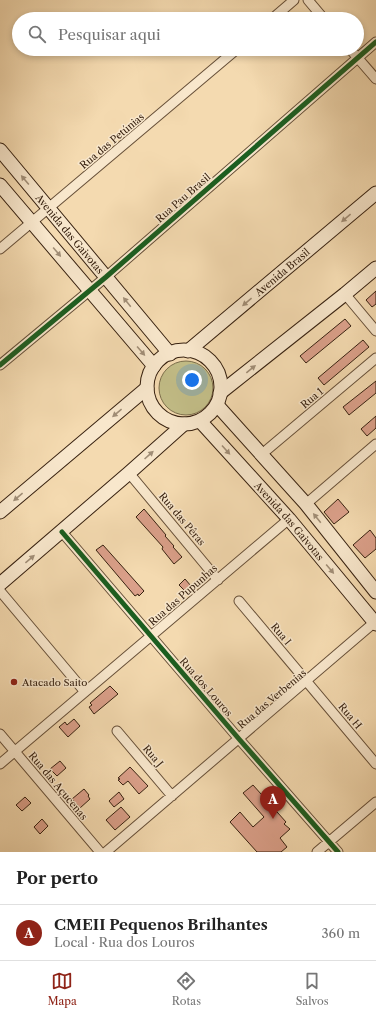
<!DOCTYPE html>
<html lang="pt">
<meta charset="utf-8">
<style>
:root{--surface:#fff;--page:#f6f6f6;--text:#222;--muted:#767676;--line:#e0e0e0;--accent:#8f2418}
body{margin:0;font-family:"Libre Caslon Text",serif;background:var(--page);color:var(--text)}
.you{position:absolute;left:192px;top:380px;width:14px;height:14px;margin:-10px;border:3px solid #fff;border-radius:50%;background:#1a73e8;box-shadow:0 0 0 6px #1a73e833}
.badge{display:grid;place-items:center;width:26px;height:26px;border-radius:50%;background:var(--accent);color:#fff;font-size:13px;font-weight:700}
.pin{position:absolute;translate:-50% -33px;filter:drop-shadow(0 1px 2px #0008)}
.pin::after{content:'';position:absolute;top:21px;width:14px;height:12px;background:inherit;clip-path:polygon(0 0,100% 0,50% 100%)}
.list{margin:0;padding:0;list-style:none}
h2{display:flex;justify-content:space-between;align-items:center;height:52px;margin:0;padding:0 16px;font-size:17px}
h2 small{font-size:13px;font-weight:400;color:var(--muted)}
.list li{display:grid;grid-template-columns:26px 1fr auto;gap:12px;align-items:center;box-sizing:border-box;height:56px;padding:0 16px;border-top:1px solid var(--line)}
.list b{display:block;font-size:15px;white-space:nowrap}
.list p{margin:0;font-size:13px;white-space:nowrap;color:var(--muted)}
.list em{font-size:13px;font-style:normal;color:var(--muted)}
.icon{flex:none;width:22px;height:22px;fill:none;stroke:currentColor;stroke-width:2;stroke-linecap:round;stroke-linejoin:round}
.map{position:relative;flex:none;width:376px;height:852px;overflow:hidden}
.search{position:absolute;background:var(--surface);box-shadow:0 2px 6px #0003;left:12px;right:12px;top:12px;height:44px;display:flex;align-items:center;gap:10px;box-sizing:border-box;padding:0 14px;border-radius:22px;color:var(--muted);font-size:15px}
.sheet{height:108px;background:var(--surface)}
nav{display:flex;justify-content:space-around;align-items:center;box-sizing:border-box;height:56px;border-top:1px solid var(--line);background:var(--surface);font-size:11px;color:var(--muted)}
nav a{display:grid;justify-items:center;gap:2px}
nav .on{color:var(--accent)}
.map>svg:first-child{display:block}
.green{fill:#c2bd87;stroke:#7c6f4c}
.building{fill:#dba08a;stroke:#372110}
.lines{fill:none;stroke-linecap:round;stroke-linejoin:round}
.street-casing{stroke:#664f38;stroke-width:11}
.secondary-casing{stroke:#372110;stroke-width:15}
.street{stroke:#f8e7cc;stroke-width:9}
.secondary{stroke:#f8e7cc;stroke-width:13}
.cycleway-casing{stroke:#f8e7cc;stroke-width:8}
.cycleway{stroke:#1b5e20;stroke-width:5}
.oneway{fill:#a18e77}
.poi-dot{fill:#8f2418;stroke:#f8e7cc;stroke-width:1.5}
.labels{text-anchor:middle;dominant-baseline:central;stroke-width:3;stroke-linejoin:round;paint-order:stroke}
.street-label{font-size:10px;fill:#372110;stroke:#f8e7cc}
.poi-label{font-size:10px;fill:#372110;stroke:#f8e7cc;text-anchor:start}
</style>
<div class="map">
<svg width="376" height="852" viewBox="0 0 376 852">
<rect width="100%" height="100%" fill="#f4dab0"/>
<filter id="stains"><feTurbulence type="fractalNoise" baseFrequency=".005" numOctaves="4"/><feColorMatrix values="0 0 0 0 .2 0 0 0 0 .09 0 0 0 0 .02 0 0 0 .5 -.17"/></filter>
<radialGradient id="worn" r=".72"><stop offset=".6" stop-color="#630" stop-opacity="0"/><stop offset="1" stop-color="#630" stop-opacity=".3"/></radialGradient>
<path class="green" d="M159 388a27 27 0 1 1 54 0a27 27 0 1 1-54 0Z"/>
<path class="building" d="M 376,291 L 376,304 L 372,307 L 366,300 Z
M 345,319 L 351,326 L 306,363 L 300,356 Z
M 363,340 L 369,347 L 324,385 L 318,378 Z
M 376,381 L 376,393 L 349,415 L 343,407 Z
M 376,416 L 376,428 L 367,436 L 361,429 Z
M 338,499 L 349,512 L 334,524 L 324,512 Z
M 144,509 L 166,535 L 165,536 L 174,546 L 173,547 L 182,557 L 174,564 L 162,549 L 163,547 L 136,517 Z
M 370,530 L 376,538 L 376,549 L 365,558 L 353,545 Z
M 103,545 L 144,591 L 139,596 L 138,594 L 135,596 L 96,550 Z
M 185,579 L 191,586 L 185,591 L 179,585 Z
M 110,686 L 118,694 L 94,714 L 89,707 L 92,705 L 90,703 Z
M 74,719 L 80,726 L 68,737 L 59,727 L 65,722 L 67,725 Z
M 60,761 L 66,768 L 57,776 L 50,769 Z
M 130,767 L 148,786 L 139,794 L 128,781 L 123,785 L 118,780 L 120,779 L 118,778 Z
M 253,785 L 286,822 L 284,824 L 290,829 L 280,838 L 287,847 L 281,852 L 257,852 L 230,822 L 240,812 L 253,827 L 264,817 L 243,793 Z
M 84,789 L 89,795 L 88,796 L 90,799 L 80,808 L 72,799 Z
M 119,792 L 124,799 L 114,807 L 109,801 Z
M 25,797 L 31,803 L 22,811 L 16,805 Z
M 121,807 L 130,817 L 115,830 L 106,820 Z
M 42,819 L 48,826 L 40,834 L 34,827 Z"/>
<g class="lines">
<g class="street-casing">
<path id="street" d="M 308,0 L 324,19
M 272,19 L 294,0
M 350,49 L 376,79
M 0,249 L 237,49
M 345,294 L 376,331
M 0,365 L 106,277 L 376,42
M 262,454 L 376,358
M 129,473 L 218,580
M 306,504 L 376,444
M 62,532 L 239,739 L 338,852
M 0,591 L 85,692
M 239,601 L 376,764
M 117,731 L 172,796
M 0,734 L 100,852
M 0,764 L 289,519
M 106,852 L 376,621
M 317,852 L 376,802"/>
</g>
<g class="secondary-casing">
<g id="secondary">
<path id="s1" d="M 0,150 L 170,354"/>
<path d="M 0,185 L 154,366"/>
<circle cx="184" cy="387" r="37"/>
<path id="s2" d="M 188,351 L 376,193"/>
<path d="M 220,393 L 345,294 L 376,268"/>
<path d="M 217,405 L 306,504 L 376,592"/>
<path id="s3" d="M 200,421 L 289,519 L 376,624"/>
<path d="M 0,512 L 147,388"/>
<path d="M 0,584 L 129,473 L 184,424"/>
</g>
</g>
<use href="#street" class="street"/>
<use href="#secondary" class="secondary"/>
<g class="cycleway-casing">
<path id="cycleway" d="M 0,365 L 106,277 L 376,42
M 62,532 L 239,739 L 338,852"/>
</g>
<use href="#cycleway" class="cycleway"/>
</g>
<defs><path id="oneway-solid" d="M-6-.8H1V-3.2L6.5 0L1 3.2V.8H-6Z"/></defs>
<g class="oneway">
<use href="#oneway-solid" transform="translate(25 180) rotate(-130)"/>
<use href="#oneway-solid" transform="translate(346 218) rotate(140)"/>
<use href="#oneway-solid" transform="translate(57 252) rotate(50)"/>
<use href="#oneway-solid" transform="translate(127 302) rotate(-129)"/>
<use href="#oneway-solid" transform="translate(247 302) rotate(140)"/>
<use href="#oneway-solid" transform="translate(141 351) rotate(49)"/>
<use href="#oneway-solid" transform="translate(251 369) rotate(-39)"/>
<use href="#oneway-solid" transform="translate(117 413) rotate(140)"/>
<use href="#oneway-solid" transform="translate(226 450) rotate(48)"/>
<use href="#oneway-solid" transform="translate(149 455) rotate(-42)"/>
<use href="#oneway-solid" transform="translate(18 497) rotate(140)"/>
<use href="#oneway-solid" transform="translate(317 518) rotate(-129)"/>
<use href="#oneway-solid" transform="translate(30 559) rotate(-40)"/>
<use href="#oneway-solid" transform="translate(330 569) rotate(50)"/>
</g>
<circle class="poi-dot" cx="14" cy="682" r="4"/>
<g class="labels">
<g class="street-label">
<text transform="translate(112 141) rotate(-40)">Rua das Petúnias</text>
<text transform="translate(183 198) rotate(-41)">Rua Pau Brasil</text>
<text stroke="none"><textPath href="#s1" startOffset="109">Avenida das Gaivotas</textPath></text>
<text stroke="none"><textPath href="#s2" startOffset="123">Avenida Brasil</textPath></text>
<text transform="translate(312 398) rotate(-40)">Rua 1</text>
<text transform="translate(182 519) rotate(50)">Rua das Pêras</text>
<text stroke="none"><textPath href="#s3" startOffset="134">Avenida das Gaivotas</textPath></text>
<text transform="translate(183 595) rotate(-41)">Rua das Pupunhas</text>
<text transform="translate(281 634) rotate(50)">Rua I</text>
<text transform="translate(206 687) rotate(49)">Rua dos Louros</text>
<text transform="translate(272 699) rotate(-40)">Rua das Verbenias</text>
<text transform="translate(350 716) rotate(50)">Rua H</text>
<text transform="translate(153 756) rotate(50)">Rua J</text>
<text transform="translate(58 786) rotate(50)">Rua das Açucenas</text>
</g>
<g class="poi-label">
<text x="22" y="682">Atacado Saito</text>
</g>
</g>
<rect width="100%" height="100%" filter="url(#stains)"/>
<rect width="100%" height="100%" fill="url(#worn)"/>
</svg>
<div class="you"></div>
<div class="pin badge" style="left:273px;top:819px">A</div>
<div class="search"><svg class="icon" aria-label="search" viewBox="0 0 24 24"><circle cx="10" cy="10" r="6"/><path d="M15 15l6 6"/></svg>Pesquisar aqui</div>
</div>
<section class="sheet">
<h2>Por perto<small></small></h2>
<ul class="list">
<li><span class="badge">A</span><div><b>CMEII Pequenos Brilhantes</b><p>Local · Rua dos Louros</p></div><em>360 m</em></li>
</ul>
</section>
<nav>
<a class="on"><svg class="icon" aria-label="map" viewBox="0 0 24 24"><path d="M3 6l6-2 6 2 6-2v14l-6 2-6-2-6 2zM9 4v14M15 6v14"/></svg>Mapa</a>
<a><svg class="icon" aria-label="directions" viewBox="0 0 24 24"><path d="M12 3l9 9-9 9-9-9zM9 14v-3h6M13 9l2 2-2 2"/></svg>Rotas</a>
<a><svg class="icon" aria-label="saved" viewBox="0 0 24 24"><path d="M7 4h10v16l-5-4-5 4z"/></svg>Salvos</a>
</nav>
